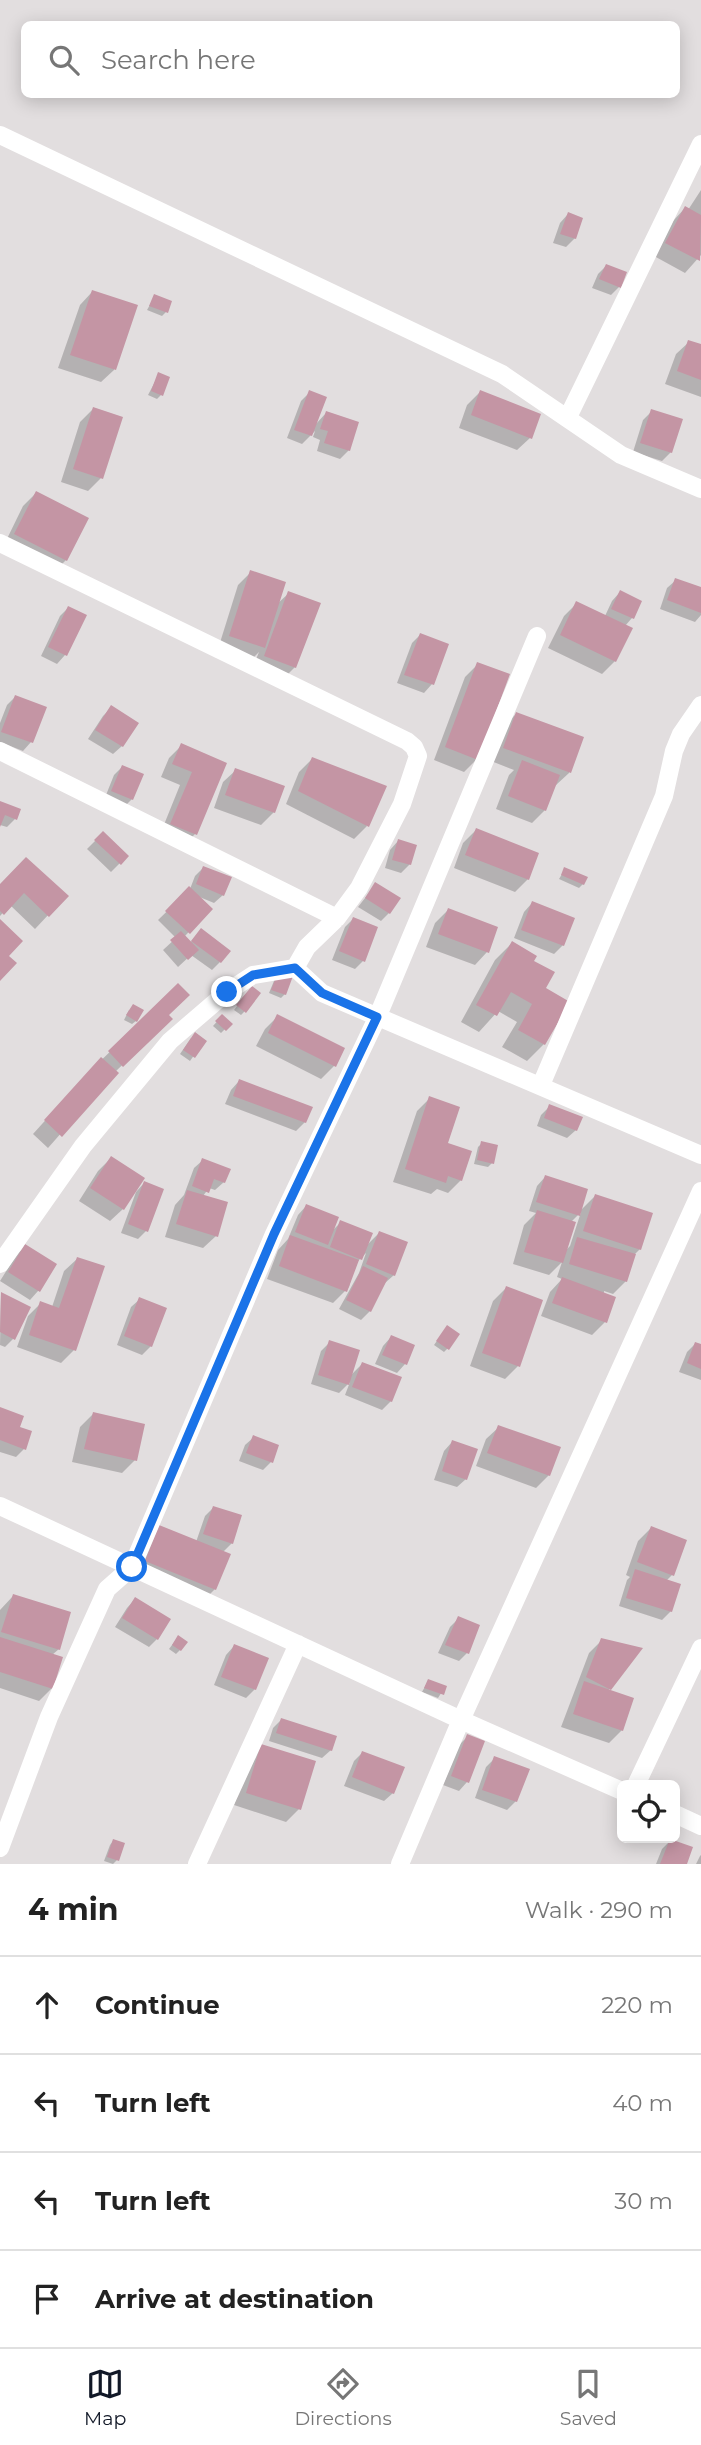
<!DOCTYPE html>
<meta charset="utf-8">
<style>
:root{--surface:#fff;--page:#f2f2f2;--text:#222;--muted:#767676;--line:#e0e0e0;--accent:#111827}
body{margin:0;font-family:Montserrat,sans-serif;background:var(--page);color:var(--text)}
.controls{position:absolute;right:21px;bottom:21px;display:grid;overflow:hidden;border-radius:10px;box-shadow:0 4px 18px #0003}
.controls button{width:63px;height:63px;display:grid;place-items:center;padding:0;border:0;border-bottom:2px solid var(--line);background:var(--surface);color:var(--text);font:35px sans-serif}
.stop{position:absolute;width:21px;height:21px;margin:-16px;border:5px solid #1a73e8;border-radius:50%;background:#fff}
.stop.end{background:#1a73e8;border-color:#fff;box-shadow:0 2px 7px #0008}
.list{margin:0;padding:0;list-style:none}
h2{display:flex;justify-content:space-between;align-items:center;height:91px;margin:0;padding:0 28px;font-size:30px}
h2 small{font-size:23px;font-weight:400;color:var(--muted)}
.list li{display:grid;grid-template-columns:46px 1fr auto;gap:21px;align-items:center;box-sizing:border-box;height:98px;padding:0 28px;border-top:2px solid var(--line)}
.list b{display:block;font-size:26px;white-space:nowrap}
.list em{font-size:23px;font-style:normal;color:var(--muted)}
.icon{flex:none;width:38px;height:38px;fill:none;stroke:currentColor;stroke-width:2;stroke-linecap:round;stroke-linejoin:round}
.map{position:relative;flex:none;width:701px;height:1864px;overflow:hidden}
.search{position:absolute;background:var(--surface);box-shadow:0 4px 18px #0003;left:21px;right:21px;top:21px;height:77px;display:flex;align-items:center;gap:18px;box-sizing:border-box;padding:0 24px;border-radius:10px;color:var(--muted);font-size:26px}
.sheet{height:483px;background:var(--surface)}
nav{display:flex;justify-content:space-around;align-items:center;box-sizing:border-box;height:98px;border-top:2px solid var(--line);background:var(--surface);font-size:19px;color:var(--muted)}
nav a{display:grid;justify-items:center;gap:4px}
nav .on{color:var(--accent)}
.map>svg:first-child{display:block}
.shadow{fill:#0003;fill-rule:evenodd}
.building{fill:#c495a4}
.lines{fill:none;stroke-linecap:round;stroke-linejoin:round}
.street{stroke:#fff;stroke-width:18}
.route{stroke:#1a73e8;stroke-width:9}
</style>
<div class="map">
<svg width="701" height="1864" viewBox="0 0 701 1864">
<rect width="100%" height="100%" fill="#e2dedf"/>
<path class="shadow" d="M 701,190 L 701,255 L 685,273 L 654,256 L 673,221 L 685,208 L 688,210 Z
M 568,214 L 575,238 L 566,247 L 553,243 L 560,223 Z
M 606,266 L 619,287 L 611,295 L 592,288 L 598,274 Z
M 92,292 L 135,307 L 114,370 L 101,382 L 58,368 L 80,305 Z
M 155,296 L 166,312 L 162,316 L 147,310 Z
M 689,342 L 701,346 L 701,397 L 665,384 L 676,354 Z
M 159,374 L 161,395 L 157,399 L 148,395 Z
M 480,392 L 530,438 L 517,450 L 459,428 L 467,405 Z
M 309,393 L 315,425 L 326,413 L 349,450 L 340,459 L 317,451 L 320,440 L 313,437 L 315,431 L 302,444 L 287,438 L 301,401 Z
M 93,409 L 101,478 L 88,491 L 61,482 L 80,422 Z
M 652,411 L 671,452 L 662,461 L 633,452 L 643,420 Z
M 36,493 L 66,560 L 53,573 L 3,547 L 23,506 Z
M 251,572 L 277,604 L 289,593 L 295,667 L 282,680 L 252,669 L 259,652 L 251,660 L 218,649 L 238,585 Z
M 676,580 L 701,589 L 701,615 L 695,622 L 660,609 L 667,588 Z
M 620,592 L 640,601 L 632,618 L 625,626 L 615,661 L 602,674 L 548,648 L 564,616 L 577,603 L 605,616 L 612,601 Z
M 68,608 L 65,655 L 57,664 L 41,656 L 60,616 Z
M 420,635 L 432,684 L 424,693 L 397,683 L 412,643 Z
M 478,664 L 477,759 L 464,772 L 434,760 L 465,677 Z
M 15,697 L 45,708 L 31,742 L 23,751 L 0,742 L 0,723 L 7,705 Z
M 111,708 L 122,746 L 113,754 L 88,739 L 103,716 Z
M 516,714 L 582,738 L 569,773 L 556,785 L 554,785 L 545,810 L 532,823 L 496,809 L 509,775 L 514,770 L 491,761 L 503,727 Z
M 182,745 L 225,763 L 195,834 L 182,847 L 159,837 L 180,785 L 161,777 L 169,758 Z
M 312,759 L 367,826 L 354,839 L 286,804 L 299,772 Z
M 122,767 L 132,799 L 123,808 L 104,800 L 114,775 Z
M 236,770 L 274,812 L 261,825 L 214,808 L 223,782 Z
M 0,803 L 15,819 L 7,827 L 0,825 Z
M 476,830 L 528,879 L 515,892 L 454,868 L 463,843 Z
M 103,833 L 127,856 L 111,872 L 87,849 Z
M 398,841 L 410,864 L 401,873 L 385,868 L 390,850 Z
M 203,868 L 223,895 L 214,903 L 197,896 L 211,909 L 184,937 L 190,943 L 201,930 L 220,962 L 212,970 L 191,955 L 178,967 L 163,950 L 176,938 L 158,920 L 190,889 L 195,876 Z
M 565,869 L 583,884 L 579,888 L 559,879 Z
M 376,884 L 389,913 L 381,921 L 358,907 Z
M 0,886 L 66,896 L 35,929 L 10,905 L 0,916 Z
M 532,903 L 563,945 L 554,954 L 514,938 L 524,912 Z
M 448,910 L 487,952 L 475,965 L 426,947 L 435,923 Z
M 353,919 L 363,961 L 355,969 L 332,960 L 345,927 Z
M 512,943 L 532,961 L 543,989 L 544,1044 L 527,1061 L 502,1047 L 517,1022 L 498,1011 L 479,1032 L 461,1022 L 495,960 Z
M 276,976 L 285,994 L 281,998 L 269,993 Z
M 178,986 L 167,1016 L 170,1019 L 115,1072 L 48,1148 L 33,1134 L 88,1073 Z
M 248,992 L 244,1012 L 241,1015 L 234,1010 Z
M 129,1010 L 136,1021 L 132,1024 L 124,1020 Z
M 222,1016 L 230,1024 L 221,1033 L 213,1026 Z
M 278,1016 L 343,1049 L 334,1066 L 321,1079 L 256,1046 L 265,1029 Z
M 191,1038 L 204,1041 L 190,1061 L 180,1054 Z
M 239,1081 L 305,1122 L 296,1131 L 225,1104 L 231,1090 Z
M 430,1098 L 461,1180 L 448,1193 L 437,1189 L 431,1194 L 393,1182 L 417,1111 Z
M 550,1106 L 576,1130 L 567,1138 L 537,1126 L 541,1115 Z
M 482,1143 L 492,1163 L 488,1167 L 474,1164 L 478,1147 Z
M 111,1158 L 123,1209 L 110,1221 L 79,1201 L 98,1171 Z
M 203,1160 L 224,1182 L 215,1190 L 209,1188 L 203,1196 L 216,1236 L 203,1248 L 165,1237 L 175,1205 L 184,1195 L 194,1168 Z
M 545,1177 L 579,1212 L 595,1196 L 640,1249 L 633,1256 L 626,1281 L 613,1294 L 604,1291 L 605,1322 L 592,1335 L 541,1316 L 550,1292 L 562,1279 L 557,1277 L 562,1262 L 549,1275 L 513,1264 L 524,1225 L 536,1213 L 529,1211 L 537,1186 ZM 581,1212 L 570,1246 L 565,1251 L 571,1222 Z
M 144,1183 L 146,1231 L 138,1239 L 121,1233 L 136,1192 Z
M 306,1206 L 331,1232 L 341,1222 L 365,1247 L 379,1233 L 394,1275 L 385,1283 L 370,1311 L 361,1320 L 339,1309 L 359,1273 L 366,1253 L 355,1264 L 349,1287 L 333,1303 L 267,1279 L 278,1250 L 288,1239 L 298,1215 Z
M 26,1246 L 55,1264 L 38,1291 L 30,1300 L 0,1281 L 17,1254 Z
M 77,1259 L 74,1350 L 61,1363 L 17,1347 L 28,1316 L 41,1303 L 52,1307 L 64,1271 Z
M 506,1288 L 518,1366 L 505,1379 L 470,1366 L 493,1301 Z
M 1,1294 L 13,1339 L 5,1347 L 0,1345 Z
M 140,1299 L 151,1346 L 142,1355 L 117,1345 L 131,1307 Z
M 444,1331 L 448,1348 L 444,1352 L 434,1345 Z
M 391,1337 L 413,1346 L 405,1364 L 397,1373 L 375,1364 L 383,1346 Z
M 330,1342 L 350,1376 L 362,1364 L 391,1401 L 382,1410 L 345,1395 L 350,1382 L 339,1393 L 311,1384 L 321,1351 Z
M 695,1344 L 701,1346 L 701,1380 L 679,1372 L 687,1352 Z
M 0,1409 L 18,1428 L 24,1449 L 16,1457 L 0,1452 Z
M 93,1414 L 135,1460 L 122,1473 L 72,1462 L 80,1427 Z
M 499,1427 L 549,1475 L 536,1488 L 476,1466 L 486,1439 Z
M 254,1437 L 271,1462 L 263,1470 L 239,1461 L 245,1445 Z
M 452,1442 L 466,1479 L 457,1487 L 434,1480 L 444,1451 Z
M 213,1508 L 232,1543 L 222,1553 L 215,1589 L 202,1602 L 133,1574 L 147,1540 L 160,1527 L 196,1542 L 205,1516 Z
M 651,1528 L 672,1575 L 666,1581 L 671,1611 L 662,1620 L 619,1606 L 627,1580 L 630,1577 L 626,1575 L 638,1541 Z
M 13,1596 L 59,1649 L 52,1655 L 52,1688 L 39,1701 L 0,1688 L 0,1610 Z
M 135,1599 L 157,1639 L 149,1647 L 115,1627 L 127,1608 Z
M 458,1619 L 467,1653 L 459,1661 L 438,1653 L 450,1627 Z
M 602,1640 L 640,1649 L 608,1691 L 622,1730 L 609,1743 L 561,1727 L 589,1653 Z
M 175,1641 L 180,1650 L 176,1654 L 169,1649 Z
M 234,1646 L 255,1689 L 246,1698 L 214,1685 L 226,1655 Z
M 428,1681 L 445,1687 L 438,1698 L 422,1692 Z
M 281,1720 L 331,1750 L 322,1758 L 269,1741 L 273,1728 Z
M 468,1736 L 467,1782 L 459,1791 L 443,1785 L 459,1745 Z
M 261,1746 L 299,1809 L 286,1822 L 234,1805 L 249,1759 Z
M 362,1753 L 393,1793 L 384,1801 L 344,1786 L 354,1761 Z
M 495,1758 L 516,1801 L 507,1810 L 475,1798 L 486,1767 Z
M 113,1841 L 117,1860 L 113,1864 L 104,1861 L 110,1845 Z
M 670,1841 L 685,1864 L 656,1864 L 662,1849 Z
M 701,1855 L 701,1864 L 696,1864 L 700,1856 Z"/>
<path class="building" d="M 685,206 L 701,215 L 700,261 L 665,243 Z
M 568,212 L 583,218 L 576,239 L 560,234 Z
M 606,264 L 627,272 L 621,288 L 599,279 Z
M 92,290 L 138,305 L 116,370 L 70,355 Z
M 154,294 L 172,301 L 168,313 L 149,306 Z
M 688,340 L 701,344 L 701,380 L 677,371 Z
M 158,372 L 170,377 L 163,396 L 151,391 Z
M 309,390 L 327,397 L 312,436 L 294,430 Z
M 480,390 L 541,414 L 532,439 L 471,415 Z
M 93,407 L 123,417 L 103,479 L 73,469 Z
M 651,409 L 683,419 L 672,453 L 640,443 Z
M 326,411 L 359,422 L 350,451 L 324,443 L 328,431 L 320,429 Z
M 36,491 L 89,518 L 67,561 L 14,534 Z
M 250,570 L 286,582 L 265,648 L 229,636 Z
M 675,578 L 701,587 L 701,613 L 667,600 Z
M 620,590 L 642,601 L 634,619 L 611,609 Z
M 288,591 L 321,603 L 296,668 L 264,656 Z
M 576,601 L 633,628 L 616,662 L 560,635 Z
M 68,606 L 87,615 L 67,656 L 48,647 Z
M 420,633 L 449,644 L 434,685 L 404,675 Z
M 477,662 L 510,674 L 478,760 L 445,747 Z
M 15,695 L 47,707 L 33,743 L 1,732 Z
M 111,705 L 139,723 L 123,747 L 95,730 Z
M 516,712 L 584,737 L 571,773 L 503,748 Z
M 181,743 L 227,763 L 197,835 L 170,824 L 192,772 L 172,764 Z
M 312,757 L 387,786 L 369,827 L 298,791 Z
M 522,760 L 560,775 L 546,811 L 508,796 Z
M 122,765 L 144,774 L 133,800 L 111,791 Z
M 235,768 L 285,786 L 275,813 L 225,795 Z
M 0,801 L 21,809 L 17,820 L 5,815 L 0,827 Z
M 476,828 L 539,853 L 529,880 L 465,855 Z
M 103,831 L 129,856 L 121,865 L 94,840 Z
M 398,839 L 417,845 L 411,865 L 392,860 Z
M 26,857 L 69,896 L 49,917 L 24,893 L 4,915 L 0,911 L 0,884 Z
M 203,866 L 232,877 L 224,896 L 196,884 Z
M 564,867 L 588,877 L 584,885 L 561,875 Z
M 375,882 L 401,898 L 390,914 L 365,898 Z
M 189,886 L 213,909 L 190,934 L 165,911 Z
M 532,901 L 575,918 L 564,946 L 521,930 Z
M 448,908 L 498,927 L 489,953 L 438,934 Z
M 353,917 L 378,927 L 365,962 L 339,951 Z
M 0,919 L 23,941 L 9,956 L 17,963 L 0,981 Z
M 201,928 L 231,951 L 221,963 L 191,941 Z
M 181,931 L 199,950 L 188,960 L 170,940 Z
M 512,941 L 537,956 L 534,961 L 555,972 L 546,988 L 570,1002 L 545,1045 L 518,1030 L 532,1004 L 511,992 L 497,1016 L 476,1005 Z
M 279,970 L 293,976 L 286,995 L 271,990 Z
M 178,983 L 190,995 L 169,1015 L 173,1019 L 123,1067 L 108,1051 Z
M 252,986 L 261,993 L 246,1013 L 236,1005 Z
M 133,1004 L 144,1010 L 137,1022 L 126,1015 Z
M 222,1014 L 233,1024 L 226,1031 L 215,1021 Z
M 277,1014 L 345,1048 L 336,1067 L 268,1033 Z
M 195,1032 L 207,1041 L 195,1058 L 183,1050 Z
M 101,1057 L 119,1073 L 62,1137 L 44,1120 Z
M 239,1079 L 313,1107 L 306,1123 L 233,1096 Z
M 429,1096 L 460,1107 L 448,1143 L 472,1151 L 462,1181 L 448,1176 L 446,1183 L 405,1169 Z
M 549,1104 L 583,1117 L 577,1131 L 544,1118 Z
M 481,1141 L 498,1145 L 494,1164 L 477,1160 Z
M 111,1156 L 145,1178 L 124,1210 L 90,1188 Z
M 202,1158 L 231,1169 L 225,1183 L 214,1179 L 209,1193 L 192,1186 Z
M 545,1175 L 588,1189 L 580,1216 L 536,1202 Z
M 144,1181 L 164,1189 L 148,1232 L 128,1224 Z
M 187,1190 L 228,1202 L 218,1237 L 176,1224 Z
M 595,1194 L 653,1213 L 641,1250 L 583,1231 Z
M 306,1204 L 339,1217 L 328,1245 L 295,1232 Z
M 537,1210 L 576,1222 L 563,1263 L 524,1252 Z
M 340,1220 L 373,1233 L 362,1260 L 330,1247 Z
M 379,1231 L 408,1242 L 395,1276 L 366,1264 Z
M 290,1235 L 359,1260 L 347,1292 L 279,1266 Z
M 577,1237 L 636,1254 L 627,1282 L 569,1264 Z
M 25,1244 L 57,1264 L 40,1292 L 8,1272 Z
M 77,1257 L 105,1266 L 76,1351 L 29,1335 L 40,1301 L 59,1308 Z
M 363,1266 L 388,1278 L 371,1312 L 346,1300 Z
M 562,1277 L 616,1297 L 607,1323 L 552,1303 Z
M 506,1286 L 543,1300 L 520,1367 L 482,1353 Z
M 1,1292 L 31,1307 L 15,1340 L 0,1332 Z
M 139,1297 L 167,1308 L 152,1347 L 124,1336 Z
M 447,1325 L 460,1334 L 449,1350 L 436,1341 Z
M 391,1335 L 415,1345 L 407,1365 L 382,1355 Z
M 329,1340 L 360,1350 L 349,1385 L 318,1375 Z
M 695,1342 L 701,1344 L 701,1369 L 687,1363 Z
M 362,1362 L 402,1377 L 392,1402 L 352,1387 Z
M 0,1407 L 24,1416 L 20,1427 L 32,1431 L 26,1450 L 0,1440 Z
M 93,1412 L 145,1424 L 137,1461 L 84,1449 Z
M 498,1425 L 561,1447 L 550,1476 L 487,1453 Z
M 253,1435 L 279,1445 L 273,1463 L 246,1453 Z
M 452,1440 L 478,1449 L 467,1480 L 442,1471 Z
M 213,1506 L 242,1515 L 233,1544 L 203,1534 Z
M 159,1525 L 231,1554 L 216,1590 L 145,1561 Z
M 651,1526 L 687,1540 L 674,1576 L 637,1562 Z
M 635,1569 L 681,1584 L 672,1612 L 626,1598 Z
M 13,1594 L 71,1612 L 60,1650 L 1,1632 Z
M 135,1597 L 171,1619 L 158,1640 L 122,1618 Z
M 458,1616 L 480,1625 L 469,1654 L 445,1645 Z
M 178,1635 L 188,1642 L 181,1651 L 172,1645 Z
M 0,1637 L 63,1657 L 53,1689 L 0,1672 Z
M 601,1638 L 643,1648 L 611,1690 L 586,1677 Z
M 234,1644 L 269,1658 L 256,1690 L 221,1677 Z
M 428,1679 L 447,1686 L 444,1695 L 424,1688 Z
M 584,1681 L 634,1698 L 623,1731 L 573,1714 Z
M 281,1718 L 337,1736 L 332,1751 L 276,1733 Z
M 467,1734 L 485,1741 L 469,1783 L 451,1776 Z
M 261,1744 L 316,1761 L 301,1810 L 246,1793 Z
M 362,1751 L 405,1767 L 394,1794 L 352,1777 Z
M 494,1756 L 530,1769 L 517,1802 L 482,1790 Z
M 113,1839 L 125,1843 L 119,1861 L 107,1857 Z
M 670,1839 L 693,1847 L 687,1864 L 660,1864 Z"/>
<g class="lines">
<path class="street" d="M 0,135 L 502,374 L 621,455 L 701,489
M 568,417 L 701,144
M 0,543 L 407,741 L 414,747 L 418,756 L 402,804 L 359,888 L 337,918 L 307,947 L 295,968
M 0,751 L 337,918
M 295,968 L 322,993 L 701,1155
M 541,1085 L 664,796 L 674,751 L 681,734 L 701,705
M 0,1264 L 83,1146 L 170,1041 L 227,992 L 253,975 L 295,968
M 0,1506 L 461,1720 L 622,1791
M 636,1785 L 701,1648
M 675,1814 L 701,1826
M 0,1848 L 49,1717 L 107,1589 L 132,1567 L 274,1234 L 377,1018 L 537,636
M 197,1864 L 298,1644
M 400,1864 L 461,1720 L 701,1191"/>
</g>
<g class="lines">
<path class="route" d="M 132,1567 L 274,1234 L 377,1017 L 322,993 L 295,968 L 253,975 L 227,992"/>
</g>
</svg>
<div class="controls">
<button><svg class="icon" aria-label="locate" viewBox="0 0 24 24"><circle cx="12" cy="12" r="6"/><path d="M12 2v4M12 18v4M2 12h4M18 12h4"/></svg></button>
</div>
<div class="stop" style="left:132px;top:1567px"></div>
<div class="stop end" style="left:227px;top:992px"></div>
<div class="search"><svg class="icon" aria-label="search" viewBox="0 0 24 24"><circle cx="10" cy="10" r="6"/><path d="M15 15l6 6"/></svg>Search here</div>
</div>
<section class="sheet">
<h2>4 min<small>Walk · 290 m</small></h2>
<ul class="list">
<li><svg class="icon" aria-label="ahead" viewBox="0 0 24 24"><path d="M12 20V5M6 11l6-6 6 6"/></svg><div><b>Continue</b></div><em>220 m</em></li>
<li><svg class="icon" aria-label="left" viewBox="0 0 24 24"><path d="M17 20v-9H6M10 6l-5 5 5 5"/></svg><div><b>Turn left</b></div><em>40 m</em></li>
<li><svg class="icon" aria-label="left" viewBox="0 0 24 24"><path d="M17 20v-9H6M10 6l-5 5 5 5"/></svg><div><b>Turn left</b></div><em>30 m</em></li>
<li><svg class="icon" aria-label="arrive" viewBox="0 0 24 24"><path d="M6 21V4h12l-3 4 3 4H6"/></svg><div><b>Arrive at destination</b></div></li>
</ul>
</section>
<nav>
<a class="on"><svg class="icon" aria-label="map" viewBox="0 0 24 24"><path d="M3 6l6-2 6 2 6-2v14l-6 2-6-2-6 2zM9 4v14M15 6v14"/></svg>Map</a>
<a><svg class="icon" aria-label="directions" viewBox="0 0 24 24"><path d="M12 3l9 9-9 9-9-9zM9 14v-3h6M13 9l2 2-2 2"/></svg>Directions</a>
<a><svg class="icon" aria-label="saved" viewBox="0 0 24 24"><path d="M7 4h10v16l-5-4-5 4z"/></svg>Saved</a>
</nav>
